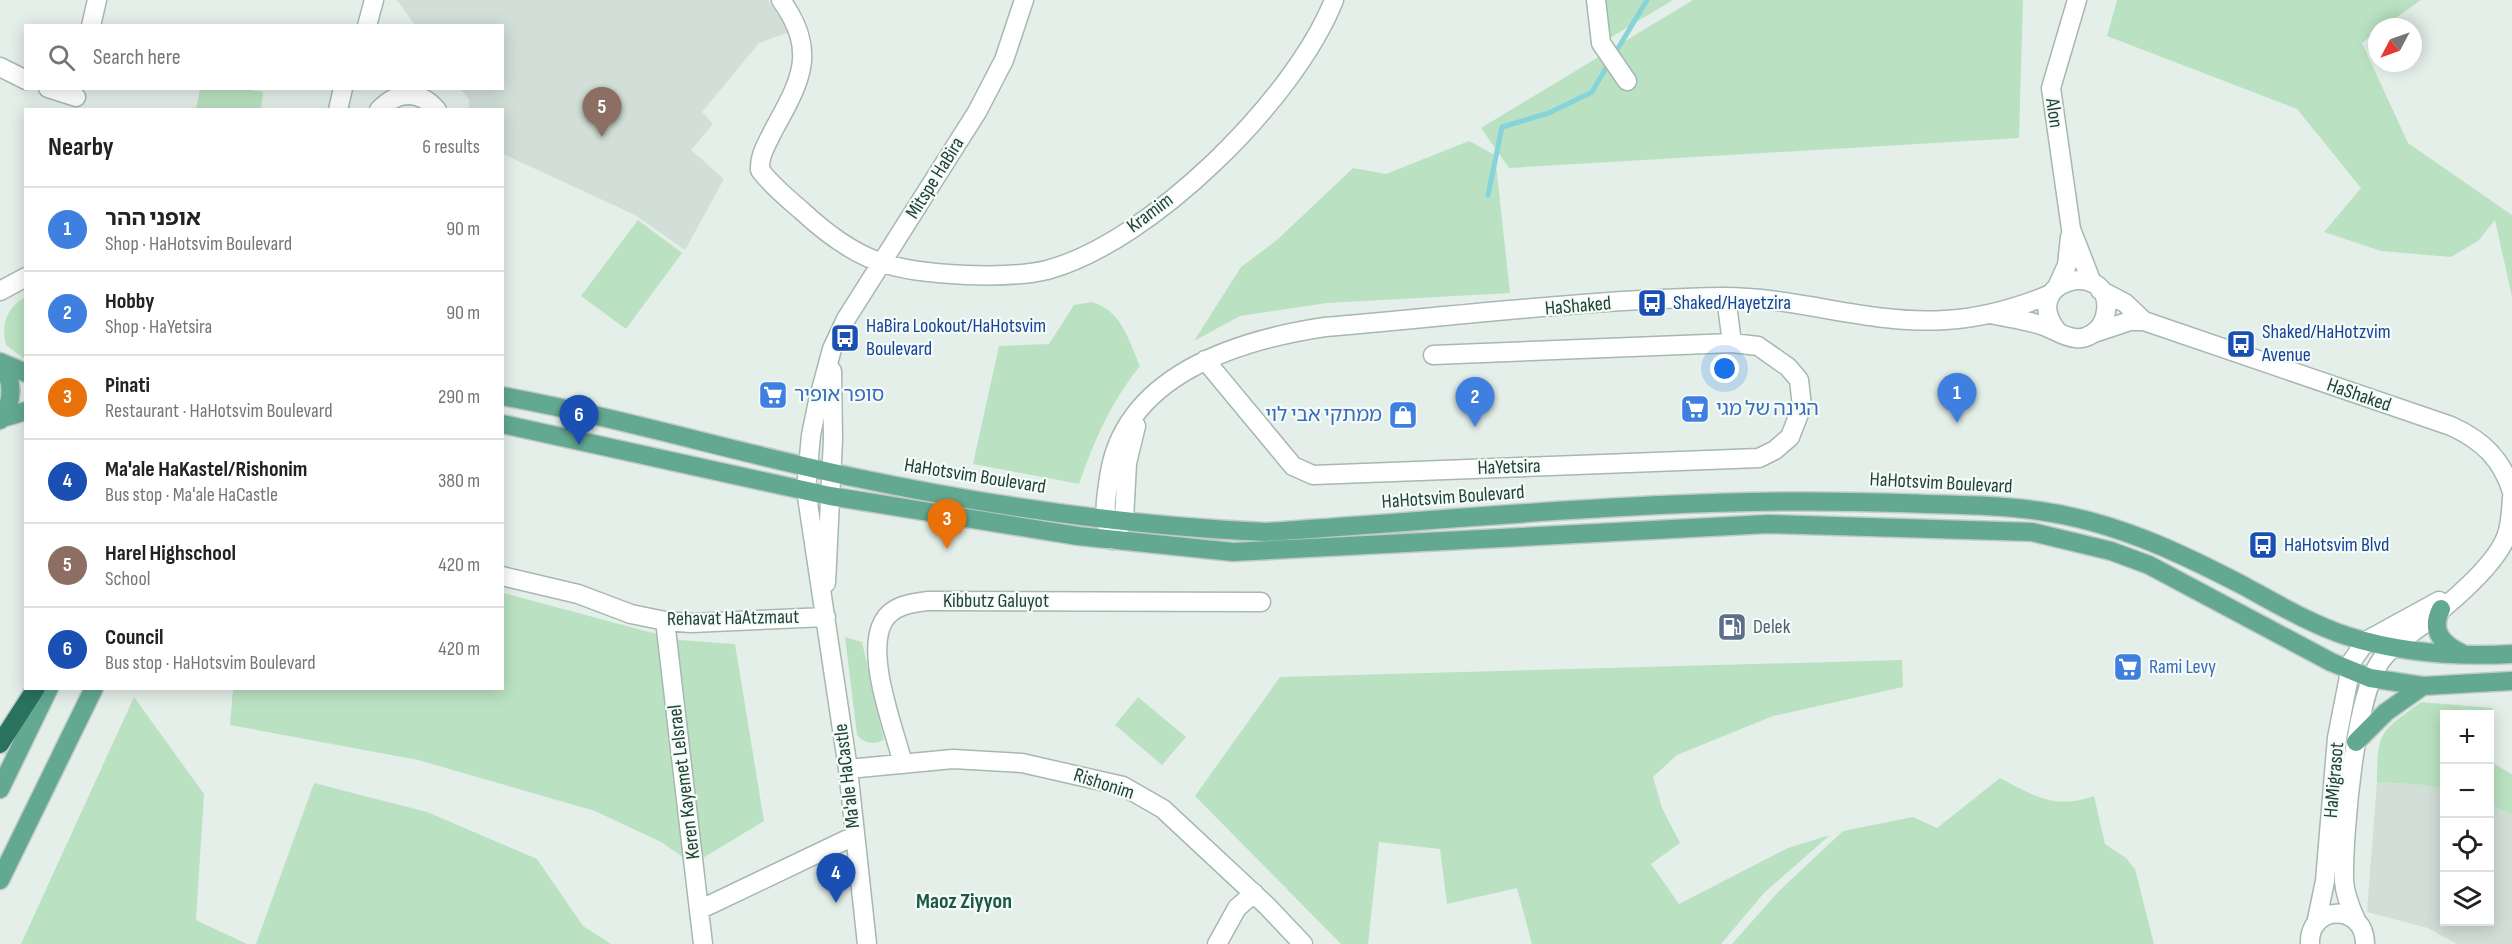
<!DOCTYPE html>
<meta charset="utf-8">
<style>
:root{--surface:#fff;--page:#f2f2f2;--text:#222;--muted:#767676;--line:#e0e0e0;--accent:#7c3aed}
body{margin:0;font-family:"Sofia Sans Condensed","Noto Sans Hebrew",sans-serif;background:var(--page);color:var(--text)}
.controls{position:absolute;right:18px;bottom:18px;display:grid;overflow:hidden;border-radius:0px;box-shadow:0 3px 15px #0003}
.controls button{width:54px;height:54px;display:grid;place-items:center;padding:0;border:0;border-bottom:2px solid var(--line);background:var(--surface);color:var(--text);font:30px sans-serif}
.compass{position:absolute;left:2368px;top:18px;width:54px;height:54px;border-radius:50%;background:var(--surface);box-shadow:0 3px 15px #0003;rotate:229deg}
.you{position:absolute;left:1725px;top:369px;width:21px;height:21px;margin:-15px;border:4px solid #fff;border-radius:50%;background:#1a73e8;box-shadow:0 0 0 9px #1a73e833}
.badge{display:grid;place-items:center;width:39px;height:39px;border-radius:50%;background:var(--accent);color:#fff;font-size:20px;font-weight:700}
.pin{position:absolute;translate:-50% -50px;filter:drop-shadow(0 2px 3px #0008)}
.pin::after{content:'';position:absolute;top:32px;width:21px;height:18px;background:inherit;clip-path:polygon(0 0,100% 0,50% 100%)}
.list{margin:0;padding:0;list-style:none}
h2{display:flex;justify-content:space-between;align-items:center;height:78px;margin:0;padding:0 24px;font-size:26px}
h2 small{font-size:20px;font-weight:400;color:var(--muted)}
.list li{display:grid;grid-template-columns:39px 1fr auto;gap:18px;align-items:center;box-sizing:border-box;height:84px;padding:0 24px;border-top:2px solid var(--line)}
.list b{display:block;font-size:22px;white-space:nowrap}
.list p{margin:0;font-size:20px;white-space:nowrap;color:var(--muted)}
.list em{font-size:20px;font-style:normal;color:var(--muted)}
.icon{flex:none;width:33px;height:33px;fill:none;stroke:currentColor;stroke-width:2;stroke-linecap:round;stroke-linejoin:round}
.map{position:relative;flex:none;width:2512px;height:944px;overflow:hidden}
.search{position:absolute;background:var(--surface);box-shadow:0 3px 15px #0003;left:24px;top:24px;width:480px;height:66px;display:flex;align-items:center;gap:15px;box-sizing:border-box;padding:0 21px;border-radius:0px;color:var(--muted);font-size:22px}
.panel{position:absolute;background:var(--surface);box-shadow:0 3px 15px #0003;left:24px;top:108px;width:480px;height:582px;border-radius:0px}
.map>svg:first-child{display:block}
.built{fill:#d1dfd8}
.green{fill:#bae2c2}
.lines{fill:none;stroke-linecap:round;stroke-linejoin:round}
.stream{stroke:#86d3d9;stroke-width:5}
.minor-casing{stroke:#a6b8b0;stroke-width:21}
.major-casing{stroke:#c1cac7;stroke-width:21}
.highway-casing{stroke:#c1cac7;stroke-width:21}
.minor{stroke:#fff;stroke-width:18}
.major{stroke:#63a992;stroke-width:18}
.highway{stroke:#29735e;stroke-width:18}
.labels{text-anchor:middle;dominant-baseline:central;stroke-width:4.5;stroke-linejoin:round;paint-order:stroke}
.street-label{font-size:20px;fill:#214337;stroke:#f5fbf7}
.transit-label{font-size:20px;fill:#164399;stroke:#f5fbf7;text-anchor:start}
.shop-label{font-size:20px;fill:#366cbe;stroke:#f5fbf7;text-anchor:start}
.service-label{font-size:20px;fill:#4e5e75;stroke:#f5fbf7;text-anchor:start}
.quarter-label{font-size:22px;font-weight:bold;fill:#1a5844;stroke:#f5fbf7}
</style>
<div class="map">
<svg width="2512" height="944" viewBox="0 0 2512 944">
<rect width="100%" height="100%" fill="#e4efe9"/>
<path class="built" d="M 397,0 L 768,0 L 789,32 L 759,43 L 702,112 L 713,124 L 691,150 L 724,179 L 685,250 L 635,215 L 503,154 L 502,110 L 469,109 L 469,100 L 461,89 L 502,88 L 502,26 L 415,25 Z
M 2377,782 L 2423,785 L 2444,789 L 2444,922 L 2490,922 L 2490,804 L 2512,815 L 2512,944 L 2457,944 L 2428,928 L 2367,912 Z"/>
<path class="green" d="M 1597,0 L 1673,0 L 1603,42 Z
M 1693,0 L 2023,0 L 2019,138 L 1509,168 L 1481,128 Z
M 2117,0 L 2421,0 L 2383,27 L 2377,27 L 2377,31 L 2362,43 L 2408,143 L 2512,215 L 2512,297 L 2495,220 L 2478,241 L 2451,257 L 2381,251 L 2324,232 L 2361,188 L 2297,109 L 2107,36 Z
M 200,89 L 244,89 L 263,92 L 261,109 L 196,109 Z
M 1469,141 L 1495,155 L 1510,293 L 1327,303 L 1240,316 L 1194,341 L 1241,267 L 1277,240 L 1353,168 L 1386,174 Z
M 638,220 L 682,253 L 626,329 L 581,296 Z
M 25,297 L 25,359 L 6,345 C 1,323 6,309 25,297 Z
M 1092,302 C 1122,311 1128,339 1140,366 C 1111,402 1094,441 1079,484 L 973,464 L 999,346 L 1049,344 L 1074,305 Z
M 503,593 L 679,640 L 735,644 L 764,821 L 693,864 L 661,842 L 595,811 L 418,760 L 230,725 L 233,689 L 502,688 Z
M 845,637 L 862,642 L 884,740 C 873,745 865,744 857,735 Z
M 1902,660 L 1903,687 L 1773,716 L 1677,755 L 1653,777 L 1662,808 L 1680,843 L 1651,864 L 1679,904 L 1788,848 L 1830,835 L 1764,893 L 1721,944 L 1532,944 L 1517,888 L 1447,904 L 1440,849 L 1379,842 L 1368,944 L 1341,944 L 1195,796 L 1280,677 Z
M 134,697 L 204,794 L 196,920 L 247,944 L 21,944 Z
M 1138,697 L 1186,737 L 1162,765 L 1115,725 Z
M 2421,702 L 2493,708 L 2491,762 L 2512,774 L 2512,815 L 2490,804 L 2490,714 L 2444,714 L 2444,789 L 2423,785 L 2377,782 C 2377,729 2381,732 2421,702 Z
M 2000,778 C 2034,796 2055,810 2094,796 L 2105,844 L 2126,858 L 2135,869 L 2154,944 L 1732,944 L 1779,891 L 1843,831 L 1913,817 L 1937,828 Z
M 314,783 L 427,812 L 537,859 L 583,926 L 611,944 L 256,944 Z"/>
<g class="lines">
<path class="stream" d="M 1614,55 L 1647,0
M 1488,195 L 1502,127 L 1549,113 L 1592,92 L 1609,63"/>
<g class="minor-casing">
<path id="minor" d="M 781,0 C 818,52 801,80 773,131 C 767,144 759,155 760,170 C 772,186 787,198 802,211 C 858,263 891,271 966,275 C 991,276 1022,276 1047,270 C 1151,242 1295,99 1334,0
M 1596,0 L 1601,43 L 1627,81
M 2077,0 L 2051,88 L 2071,229 L 2092,283
M 91,26 L 97,0
M 367,26 L 374,0
M 0,67 L 26,80
M 48,88 L 76,97
M 338,110 L 343,88
M 379,110 C 397,91 419,89 437,110
M 2057,287 L 2067,265 L 2070,237
M 2100,290 L 2125,303 L 2144,321
M 0,291 L 26,277
M 1726,297 L 1732,343
M 1995,315 C 2010,318 2026,320 2041,325 C 2052,328 2063,337 2075,338 C 2080,339 2087,337 2092,334 C 2100,329 2105,320 2106,311 C 2113,258 2017,279 2057,331
M 2094,333 L 2130,321 L 2144,321 L 2451,426 C 2482,440 2502,459 2512,492
M 1205,360 L 1293,466 L 1313,475 L 1759,458 L 1775,450 L 1790,437 L 1802,406 L 1799,380 L 1788,367 L 1758,346 L 1732,343 L 1433,355
M 1116,533 L 1124,520 L 1127,463 L 1136,426
M 1112,540 C 1103,515 1105,503 1109,478 C 1123,375 1238,340 1325,327 C 1456,316 1592,299 1724,297 C 1798,297 1871,325 1945,320 C 1982,318 2017,308 2051,294
M 502,576 L 578,594 L 631,614 L 665,621 L 691,623 L 826,617
M 826,583 L 833,439 L 832,371
M 665,621 L 703,944
M 903,764 C 894,728 865,655 883,622 C 892,605 912,603 928,601 L 1261,602
M 848,769 L 953,759 L 1022,763 L 1123,786 L 1163,809 L 1267,906 L 1303,944
M 699,910 L 854,836
M 2356,920 C 2350,907 2345,895 2344,881 C 2343,836 2355,690 2383,658 C 2394,644 2411,634 2425,623 C 2449,604 2495,566 2506,537 C 2511,525 2511,510 2512,497
M 2316,924 L 2325,881 L 2337,738 L 2352,661 L 2366,641 L 2439,601
M 867,944 L 848,769 L 806,490 L 811,435 L 818,401 L 832,349 L 846,319 L 977,112 L 1004,60 L 1024,0
M 1217,944 L 1237,908 L 1254,893
M 2310,944 C 2308,904 2365,903 2365,944"/>
</g>
<g class="major-casing">
<path id="major" d="M 0,362 L 26,373
M 0,364 C 15,380 13,404 0,420
M 502,396 C 622,418 738,453 857,478 C 991,506 1129,526 1266,532 C 1477,518 1689,495 1900,503 C 1946,505 1994,504 2040,511 C 2113,521 2179,552 2244,586 C 2277,604 2311,624 2347,636 C 2401,653 2456,657 2512,654
M 2,418 L 26,411
M 502,424 L 830,496 L 1078,536 L 1233,552 L 1768,524 L 2032,532 L 2111,551 L 2149,565 L 2331,662 L 2370,678 L 2423,686 L 2512,681
M 2441,609 C 2430,631 2442,644 2463,654
M 2356,742 L 2386,712 L 2423,686
M 0,789 L 49,688
M 0,880 L 94,688"/>
</g>
<g class="highway-casing">
<path id="highway" d="M 0,744 L 36,688"/>
</g>
<use href="#minor" class="minor"/>
<use href="#major" class="major"/>
<use href="#highway" class="highway"/>
</g>
<defs>
<g id="bus-square" transform="scale(1.5)"><rect x="-9" y="-9" width="18" height="18" rx="4" fill="#1a4fb4" stroke="#f5fbf7"/><path d="M-5-6H5V4H4V6H2V4H-2V6H-4V4H-5ZM-3.5-4V0h7V-4ZM-3.5 1.2v1.5H-2V1.2ZM2 1.2v1.5H3.5V1.2Z" fill="#fff"/></g>
<g id="supermarket-square" transform="scale(1.5)"><rect x="-9" y="-9" width="18" height="18" rx="4" fill="#3f7fe0" stroke="#f5fbf7"/><path d="M-6-5.5h2.5l.6 2H6L4.5 2H-2.5L-4.4-4H-6ZM-1.5 3.2a1.3 1.3 0 1 0 .1 0ZM3 3.2a1.3 1.3 0 1 0 .1 0Z" fill="#fff"/></g>
<g id="shop-square" transform="scale(1.5)"><rect x="-9" y="-9" width="18" height="18" rx="4" fill="#3f7fe0" stroke="#f5fbf7"/><path d="M-5-2.5h2.3a2.7 3.5 0 0 1 5.4 0H5L5.5 6h-11ZM-1.5-2.5h3a1.5 2.3 0 0 0-3 0Z" fill="#fff"/></g>
<g id="fuel-square" transform="scale(1.5)"><rect x="-9" y="-9" width="18" height="18" rx="4" fill="#5c6f8a" stroke="#f5fbf7"/><path d="M-5.5-6h7V0h2V4h1.3V-2.5L3-4.5l.8-.8L6-3V5H2.5V1h-1V6h-7ZM-4.2-4.7v3.2H.2V-4.7Z" fill="#fff"/></g>
</defs>
<g fill-rule="evenodd">
<use href="#bus-square" x="1652" y="303"/>
<use href="#bus-square" x="845" y="338"/>
<use href="#bus-square" x="2241" y="344"/>
<use href="#supermarket-square" x="773" y="395"/>
<use href="#supermarket-square" x="1695" y="409"/>
<use href="#shop-square" x="1403" y="415"/>
<use href="#bus-square" x="2263" y="545"/>
<use href="#fuel-square" x="1732" y="627"/>
<use href="#supermarket-square" x="2128" y="667"/>
</g>
<g class="labels">
<g class="street-label">
<text transform="translate(2054 113) rotate(82)">Alon</text>
<text transform="translate(935 178) rotate(-58)">Mitspe HaBira</text>
<text transform="translate(1150 213) rotate(-37)">Kramim</text>
<text transform="translate(1578 306) rotate(-5)">HaShaked</text>
<text transform="translate(2359 395) rotate(19)">HaShaked</text>
<text transform="translate(1509 467) rotate(-2)">HaYetsira</text>
<text transform="translate(975 476) rotate(9)">HaHotsvim Boulevard</text>
<text transform="translate(1941 483) rotate(3)">HaHotsvim Boulevard</text>
<text transform="translate(1453 497) rotate(-4)">HaHotsvim Boulevard</text>
<text x="996" y="601">Kibbutz Galuyot</text>
<text transform="translate(733 618) rotate(-1)">Rehavat HaAtzmaut</text>
<text transform="translate(847 776) rotate(-97)">Ma'ale HaCastle</text>
<text transform="translate(2334 780) rotate(-85)">HaMigrasot</text>
<text transform="translate(684 782) rotate(-97)">Keren Kayemet LeIsrael</text>
<text transform="translate(1104 784) rotate(18)">Rishonim</text>
</g>
<g class="transit-label">
<text x="1673" y="303">Shaked/Hayetzira</text>
<text x="866" y="326">HaBira Lookout/HaHotsvim<tspan x="866" dy="23">Boulevard</tspan></text>
<text x="2262" y="332">Shaked/HaHotzvim<tspan x="2262" dy="23">Avenue</tspan></text>
<text x="2284" y="545">HaHotsvim Blvd</text>
</g>
<g class="shop-label">
<text x="794" y="395">סופר אופיר</text>
<text x="1716" y="409">הגינה של מגי</text>
<text x="1382" y="415" text-anchor="end">ממתקי אבי לוי</text>
<text x="2149" y="667">Rami Levy</text>
</g>
<g class="service-label">
<text x="1753" y="627">Delek</text>
</g>
<g class="quarter-label">
<text x="964" y="901">Maoz Ziyyon</text>
</g>
</g>
</svg>
<div class="controls">
<button>+</button>
<button>−</button>
<button><svg class="icon" aria-label="locate" viewBox="0 0 24 24"><circle cx="12" cy="12" r="6"/><path d="M12 2v4M12 18v4M2 12h4M18 12h4"/></svg></button>
<button><svg class="icon" aria-label="layers" viewBox="0 0 24 24"><path d="M12 4l9 5-9 5-9-5zM3 14l9 5 9-5"/></svg></button>
</div>
<svg class="compass" viewBox="-18 -18 36 36"><path d="M0-13l5 13h-10z" fill="#e53935"/><path d="M0 13l5-13h-10z" fill="#767676"/></svg>
<div class="you"></div>
<div class="pin badge" style="left:1957px;top:423px;background:#3f7fe0">1</div>
<div class="pin badge" style="left:1475px;top:427px;background:#3f7fe0">2</div>
<div class="pin badge" style="left:947px;top:549px;background:#e8710a">3</div>
<div class="pin badge" style="left:836px;top:903px;background:#1a4fb4">4</div>
<div class="pin badge" style="left:602px;top:137px;background:#8d6e63">5</div>
<div class="pin badge" style="left:579px;top:445px;background:#1a4fb4">6</div>
<div class="search"><svg class="icon" aria-label="search" viewBox="0 0 24 24"><circle cx="10" cy="10" r="6"/><path d="M15 15l6 6"/></svg>Search here</div>
<section class="panel">
<h2>Nearby<small>6 results</small></h2>
<ul class="list">
<li><span class="badge" style="background:#3f7fe0">1</span><div><b>אופני ההר</b><p>Shop · HaHotsvim Boulevard</p></div><em>90 m</em></li>
<li><span class="badge" style="background:#3f7fe0">2</span><div><b>Hobby</b><p>Shop · HaYetsira</p></div><em>90 m</em></li>
<li><span class="badge" style="background:#e8710a">3</span><div><b>Pinati</b><p>Restaurant · HaHotsvim Boulevard</p></div><em>290 m</em></li>
<li><span class="badge" style="background:#1a4fb4">4</span><div><b>Ma'ale HaKastel/Rishonim</b><p>Bus stop · Ma'ale HaCastle</p></div><em>380 m</em></li>
<li><span class="badge" style="background:#8d6e63">5</span><div><b>Harel Highschool</b><p>School</p></div><em>420 m</em></li>
<li><span class="badge" style="background:#1a4fb4">6</span><div><b>Council</b><p>Bus stop · HaHotsvim Boulevard</p></div><em>420 m</em></li>
</ul>
</section>
</div>
